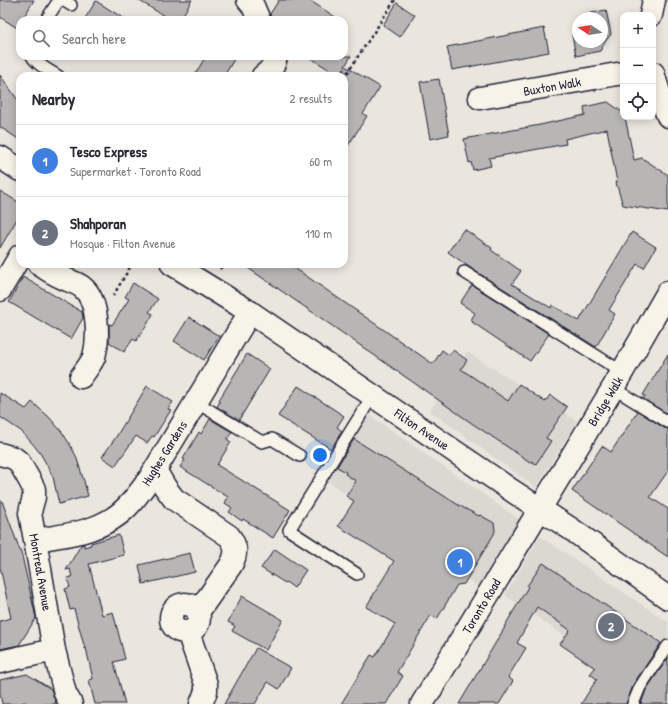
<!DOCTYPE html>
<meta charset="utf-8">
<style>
:root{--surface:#fff;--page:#f7f7f7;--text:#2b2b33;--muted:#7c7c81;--line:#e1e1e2;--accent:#d1495b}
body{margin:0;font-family:"Patrick Hand",sans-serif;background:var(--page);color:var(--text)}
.controls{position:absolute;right:12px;top:12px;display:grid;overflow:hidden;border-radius:8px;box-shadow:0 2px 10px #0003}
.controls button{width:36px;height:36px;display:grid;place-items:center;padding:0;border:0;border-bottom:1px solid var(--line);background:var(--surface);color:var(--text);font:20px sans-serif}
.compass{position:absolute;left:572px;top:12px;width:36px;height:36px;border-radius:50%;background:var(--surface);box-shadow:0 2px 10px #0003;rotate:282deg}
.you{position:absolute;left:320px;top:455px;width:14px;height:14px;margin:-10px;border:3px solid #fff;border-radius:50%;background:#1a73e8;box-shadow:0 0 0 6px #1a73e833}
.badge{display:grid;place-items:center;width:26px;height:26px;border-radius:50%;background:var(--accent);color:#fff;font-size:13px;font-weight:700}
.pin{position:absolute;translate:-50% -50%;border:2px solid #fff;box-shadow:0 1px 4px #0006}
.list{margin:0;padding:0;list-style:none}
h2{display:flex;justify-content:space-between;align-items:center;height:52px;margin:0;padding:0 16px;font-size:17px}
h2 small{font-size:13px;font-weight:400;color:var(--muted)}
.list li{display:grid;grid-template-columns:26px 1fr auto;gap:12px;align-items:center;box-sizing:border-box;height:72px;padding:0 16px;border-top:1px solid var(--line)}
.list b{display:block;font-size:15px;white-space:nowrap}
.list p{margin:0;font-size:13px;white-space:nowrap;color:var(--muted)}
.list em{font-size:13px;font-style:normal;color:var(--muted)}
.icon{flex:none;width:22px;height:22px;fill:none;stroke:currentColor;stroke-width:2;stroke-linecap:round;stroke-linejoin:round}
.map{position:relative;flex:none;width:668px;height:704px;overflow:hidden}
.search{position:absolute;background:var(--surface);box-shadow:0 2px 10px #0003;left:16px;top:16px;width:332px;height:44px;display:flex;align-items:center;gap:10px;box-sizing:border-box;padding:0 14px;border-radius:12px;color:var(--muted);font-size:15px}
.panel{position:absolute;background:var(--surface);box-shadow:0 2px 10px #0003;left:16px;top:72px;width:332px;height:196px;border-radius:12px}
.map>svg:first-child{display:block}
.built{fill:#dbd8d2}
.building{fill:#b8b6b5;stroke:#22223b}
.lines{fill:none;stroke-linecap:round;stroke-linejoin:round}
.lane-casing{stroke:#22223b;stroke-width:14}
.street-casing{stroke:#22223b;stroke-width:25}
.secondary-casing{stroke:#22223b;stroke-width:25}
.path{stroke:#22223b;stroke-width:2.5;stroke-dasharray:3 3;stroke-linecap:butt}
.lane{stroke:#f7f3e8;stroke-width:11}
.street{stroke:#f7f3e8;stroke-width:22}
.secondary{stroke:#f7f3e8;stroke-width:22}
.labels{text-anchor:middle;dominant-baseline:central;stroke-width:3.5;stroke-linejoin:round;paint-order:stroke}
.street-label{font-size:13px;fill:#22223b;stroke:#f7f3e8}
</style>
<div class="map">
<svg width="668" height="704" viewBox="0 0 668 704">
<rect width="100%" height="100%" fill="#eae6de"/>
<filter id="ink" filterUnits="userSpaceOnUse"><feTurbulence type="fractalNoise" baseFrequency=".025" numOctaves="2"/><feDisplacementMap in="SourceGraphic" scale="8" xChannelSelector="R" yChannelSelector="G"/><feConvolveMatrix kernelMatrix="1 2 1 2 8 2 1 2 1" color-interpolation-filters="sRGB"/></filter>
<g filter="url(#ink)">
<path class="built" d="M 467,352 L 577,421 L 536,488 L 430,411 Z
M 364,411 L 520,520 L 479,587 L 402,535 L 324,478 Z
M 540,536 L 668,622 L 668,704 L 663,704 L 505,595 Z"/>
<path class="building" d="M 0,0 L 34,0 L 22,20 L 20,20 L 20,23 L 17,28 L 0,17 Z
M 138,0 L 192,0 L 180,20 L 171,20 Z
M 279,0 L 309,0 L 340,20 L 271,20 L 270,14 Z
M 96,1 L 126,20 L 84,20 Z
M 397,3 L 415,15 L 400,37 L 383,25 Z
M 606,10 L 611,34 L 605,42 L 600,51 L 576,56 L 572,35 L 578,34 L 578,42 L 602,42 L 602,18 L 587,18 L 586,14 Z
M 544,28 L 549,52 L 452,70 L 447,47 Z
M 206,56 L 236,56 L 224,76 L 194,76 Z
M 307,56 L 351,56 L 345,66 L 380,87 L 363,114 L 367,116 L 344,152 L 344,68 L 340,76 Z
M 0,75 L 20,103 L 20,140 L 0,127 Z
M 439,79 L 449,135 L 430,139 L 420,82 Z
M 608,102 L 622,112 L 623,117 L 625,117 L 634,160 L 642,158 L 668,175 L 668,212 L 623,205 L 616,183 L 617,182 L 607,129 L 565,139 L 566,144 L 489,158 L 491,166 L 473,170 L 471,162 L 469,163 L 464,139 L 540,125 L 585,115 L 584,107 Z
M 0,191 L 20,203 L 20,214 L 0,248 Z
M 464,229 L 492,248 L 491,250 L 521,271 L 512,284 L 551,308 L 552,305 L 579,321 L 632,232 L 656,247 L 644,268 L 637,264 L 609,310 L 615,314 L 596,347 L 472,269 L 448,252 Z
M 242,264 L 289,264 L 433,364 L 442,350 L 449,355 L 453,350 L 467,360 L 461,369 L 508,401 L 519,384 L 545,402 L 550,395 L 567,407 L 546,438 L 551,441 L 536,464 L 531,461 L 530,462 L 473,424 L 318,316 Z
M 23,277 L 82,312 L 83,318 L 71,339 L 9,302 Z
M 133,283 L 158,299 L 149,312 L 153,314 L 145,328 L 136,341 L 133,339 L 124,352 L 109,342 L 109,324 L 112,325 L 129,299 L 125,297 Z
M 472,285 L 549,334 L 530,361 L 472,322 L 473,321 L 471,320 L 475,313 L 460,303 Z
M 189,317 L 219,336 L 204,360 L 174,341 Z
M 247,354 L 270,369 L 239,420 L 217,407 L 220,401 L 219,400 Z
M 668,354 L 668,414 L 643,399 L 645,396 L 643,395 Z
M 147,386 L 173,402 L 168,409 L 171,410 L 154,437 L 152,436 L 147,443 L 136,436 L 115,466 L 102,457 L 116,437 Z
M 298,386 L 344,416 L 337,427 L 342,431 L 331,449 L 278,416 Z
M 0,393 L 26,409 L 32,402 L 48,416 L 62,432 L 69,443 L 76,456 L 84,481 L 88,496 L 59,504 L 53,477 L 47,465 L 40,453 L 32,443 L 21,431 L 0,417 Z
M 638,411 L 664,428 L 668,429 L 668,471 L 650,497 L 668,509 L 668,557 L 572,491 L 602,446 L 611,452 Z
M 210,419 L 232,432 L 227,439 L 231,442 L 217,465 L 290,510 L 273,538 L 243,519 L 242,521 L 229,512 L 232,508 L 225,503 L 228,497 L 180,467 L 185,460 L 183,459 L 199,432 L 201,434 Z
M 354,439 L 460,506 L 479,516 L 480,515 L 494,523 L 495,530 L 494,534 L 464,584 L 457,585 L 437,619 L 431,615 L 397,672 L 403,676 L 386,704 L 341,704 L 371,655 L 375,657 L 395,624 L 366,607 L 394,561 L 338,526 L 354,501 L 346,496 L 356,481 L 345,474 L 346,472 L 337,467 Z
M 0,501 L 2,501 L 22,556 L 36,618 L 19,645 L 0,649 L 0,621 L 11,618 L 0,567 Z
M 119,535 L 124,555 L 89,564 L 102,615 L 113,612 L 125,659 L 114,662 L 125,704 L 95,704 L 89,680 L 93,679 L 86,648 L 85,649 L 74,609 L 70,610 L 65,589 L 70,587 L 67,578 L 72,577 L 70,569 L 66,570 L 81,545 L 84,544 L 84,547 L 91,545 L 91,543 Z
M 275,549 L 306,570 L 294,588 L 286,582 L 285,583 L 261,568 Z
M 190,553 L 195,572 L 143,584 L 139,565 Z
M 543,563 L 661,643 L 634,683 L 626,704 L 581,704 L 597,679 L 590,674 L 595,668 L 560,644 L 570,630 L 537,607 L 517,643 L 526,648 L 508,677 L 513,681 L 499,704 L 459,704 L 505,627 L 504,627 L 528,587 L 527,586 Z
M 242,596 L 283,620 L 266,650 L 232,631 L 235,626 L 228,622 Z
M 256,648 L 291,668 L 279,689 L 268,682 L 255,704 L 224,704 Z
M 668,658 L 668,704 L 641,704 L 646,690 Z
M 27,674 L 51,689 L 56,704 L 28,704 L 25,702 L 17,704 L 2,704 L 0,693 L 0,680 Z"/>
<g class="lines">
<g class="lane-casing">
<path id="lane" d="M 63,0 L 71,5
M 46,20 L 59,0
M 32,56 C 37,65 50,71 58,76
M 464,272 L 622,372
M 613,388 L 668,422
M 196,402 L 262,442 L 272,439 L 300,456
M 357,574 L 289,530 L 373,395
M 633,704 L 640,687 L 649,673 L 668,646"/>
</g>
<g class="street-casing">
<path id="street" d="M 248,0 L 253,6 L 259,20
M 651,15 L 654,0
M 653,73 L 660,96 L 668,116
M 263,76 C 270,71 275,64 276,56
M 480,98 L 623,73
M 39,264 C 47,270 54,274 63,278 C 69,281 77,283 82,287 C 99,300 99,338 94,357 C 91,364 85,371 81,377
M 0,290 L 20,256
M 0,454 L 14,458 L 19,462 L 30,481 L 34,489 L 34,497 L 31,508 L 30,513 L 35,540 L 54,650 L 65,693 L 71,704
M 155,470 L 165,487 L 174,499 L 229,536 C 237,546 237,554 231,565 L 198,612
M 35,540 C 67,535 103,532 127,507 C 136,498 143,488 150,478 L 250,312
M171 618a14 14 0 1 1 28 0a14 14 0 1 1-28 0Z
M 188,632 L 206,684 L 206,691 L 201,704
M 0,662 L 54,650
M 422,704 L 613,388 L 668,292"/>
</g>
<g class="secondary-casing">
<path id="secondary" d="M 0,157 L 20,170
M 172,264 L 250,312 L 514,492 L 571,529 L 668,598"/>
</g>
<path class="path" d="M 344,78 L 395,0
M 220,269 L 223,264
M 113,296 L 132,264"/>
<use href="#lane" class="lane"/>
<use href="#street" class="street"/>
<use href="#secondary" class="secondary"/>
</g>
</g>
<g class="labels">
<g class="street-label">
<text transform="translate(552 86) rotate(-10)">Buxton Walk</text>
<text transform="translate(605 401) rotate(-59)">Bridge Walk</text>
<text transform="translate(422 429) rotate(34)">Filton Avenue</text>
<text transform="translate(164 453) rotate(-58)">Hughes Gardens</text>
<text transform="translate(41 572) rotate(80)">Montreal Avenue</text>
<text transform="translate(481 606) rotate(-59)">Toronto Road</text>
</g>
</g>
</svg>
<div class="controls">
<button>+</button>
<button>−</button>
<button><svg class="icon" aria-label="locate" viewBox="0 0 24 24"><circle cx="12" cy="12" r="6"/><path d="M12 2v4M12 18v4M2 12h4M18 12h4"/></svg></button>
</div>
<svg class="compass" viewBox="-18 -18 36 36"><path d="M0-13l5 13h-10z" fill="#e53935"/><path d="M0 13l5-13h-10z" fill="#7c7c81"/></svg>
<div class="you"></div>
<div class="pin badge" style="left:460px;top:562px;background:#3f7fe0">1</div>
<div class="pin badge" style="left:611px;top:626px;background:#6b7280">2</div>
<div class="search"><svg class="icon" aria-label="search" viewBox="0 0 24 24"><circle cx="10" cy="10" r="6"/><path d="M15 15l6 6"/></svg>Search here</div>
<section class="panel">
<h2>Nearby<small>2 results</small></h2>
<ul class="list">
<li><span class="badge" style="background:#3f7fe0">1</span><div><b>Tesco Express</b><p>Supermarket · Toronto Road</p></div><em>60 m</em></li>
<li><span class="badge" style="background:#6b7280">2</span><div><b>Shahporan</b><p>Mosque · Filton Avenue</p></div><em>110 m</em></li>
</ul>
</section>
</div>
